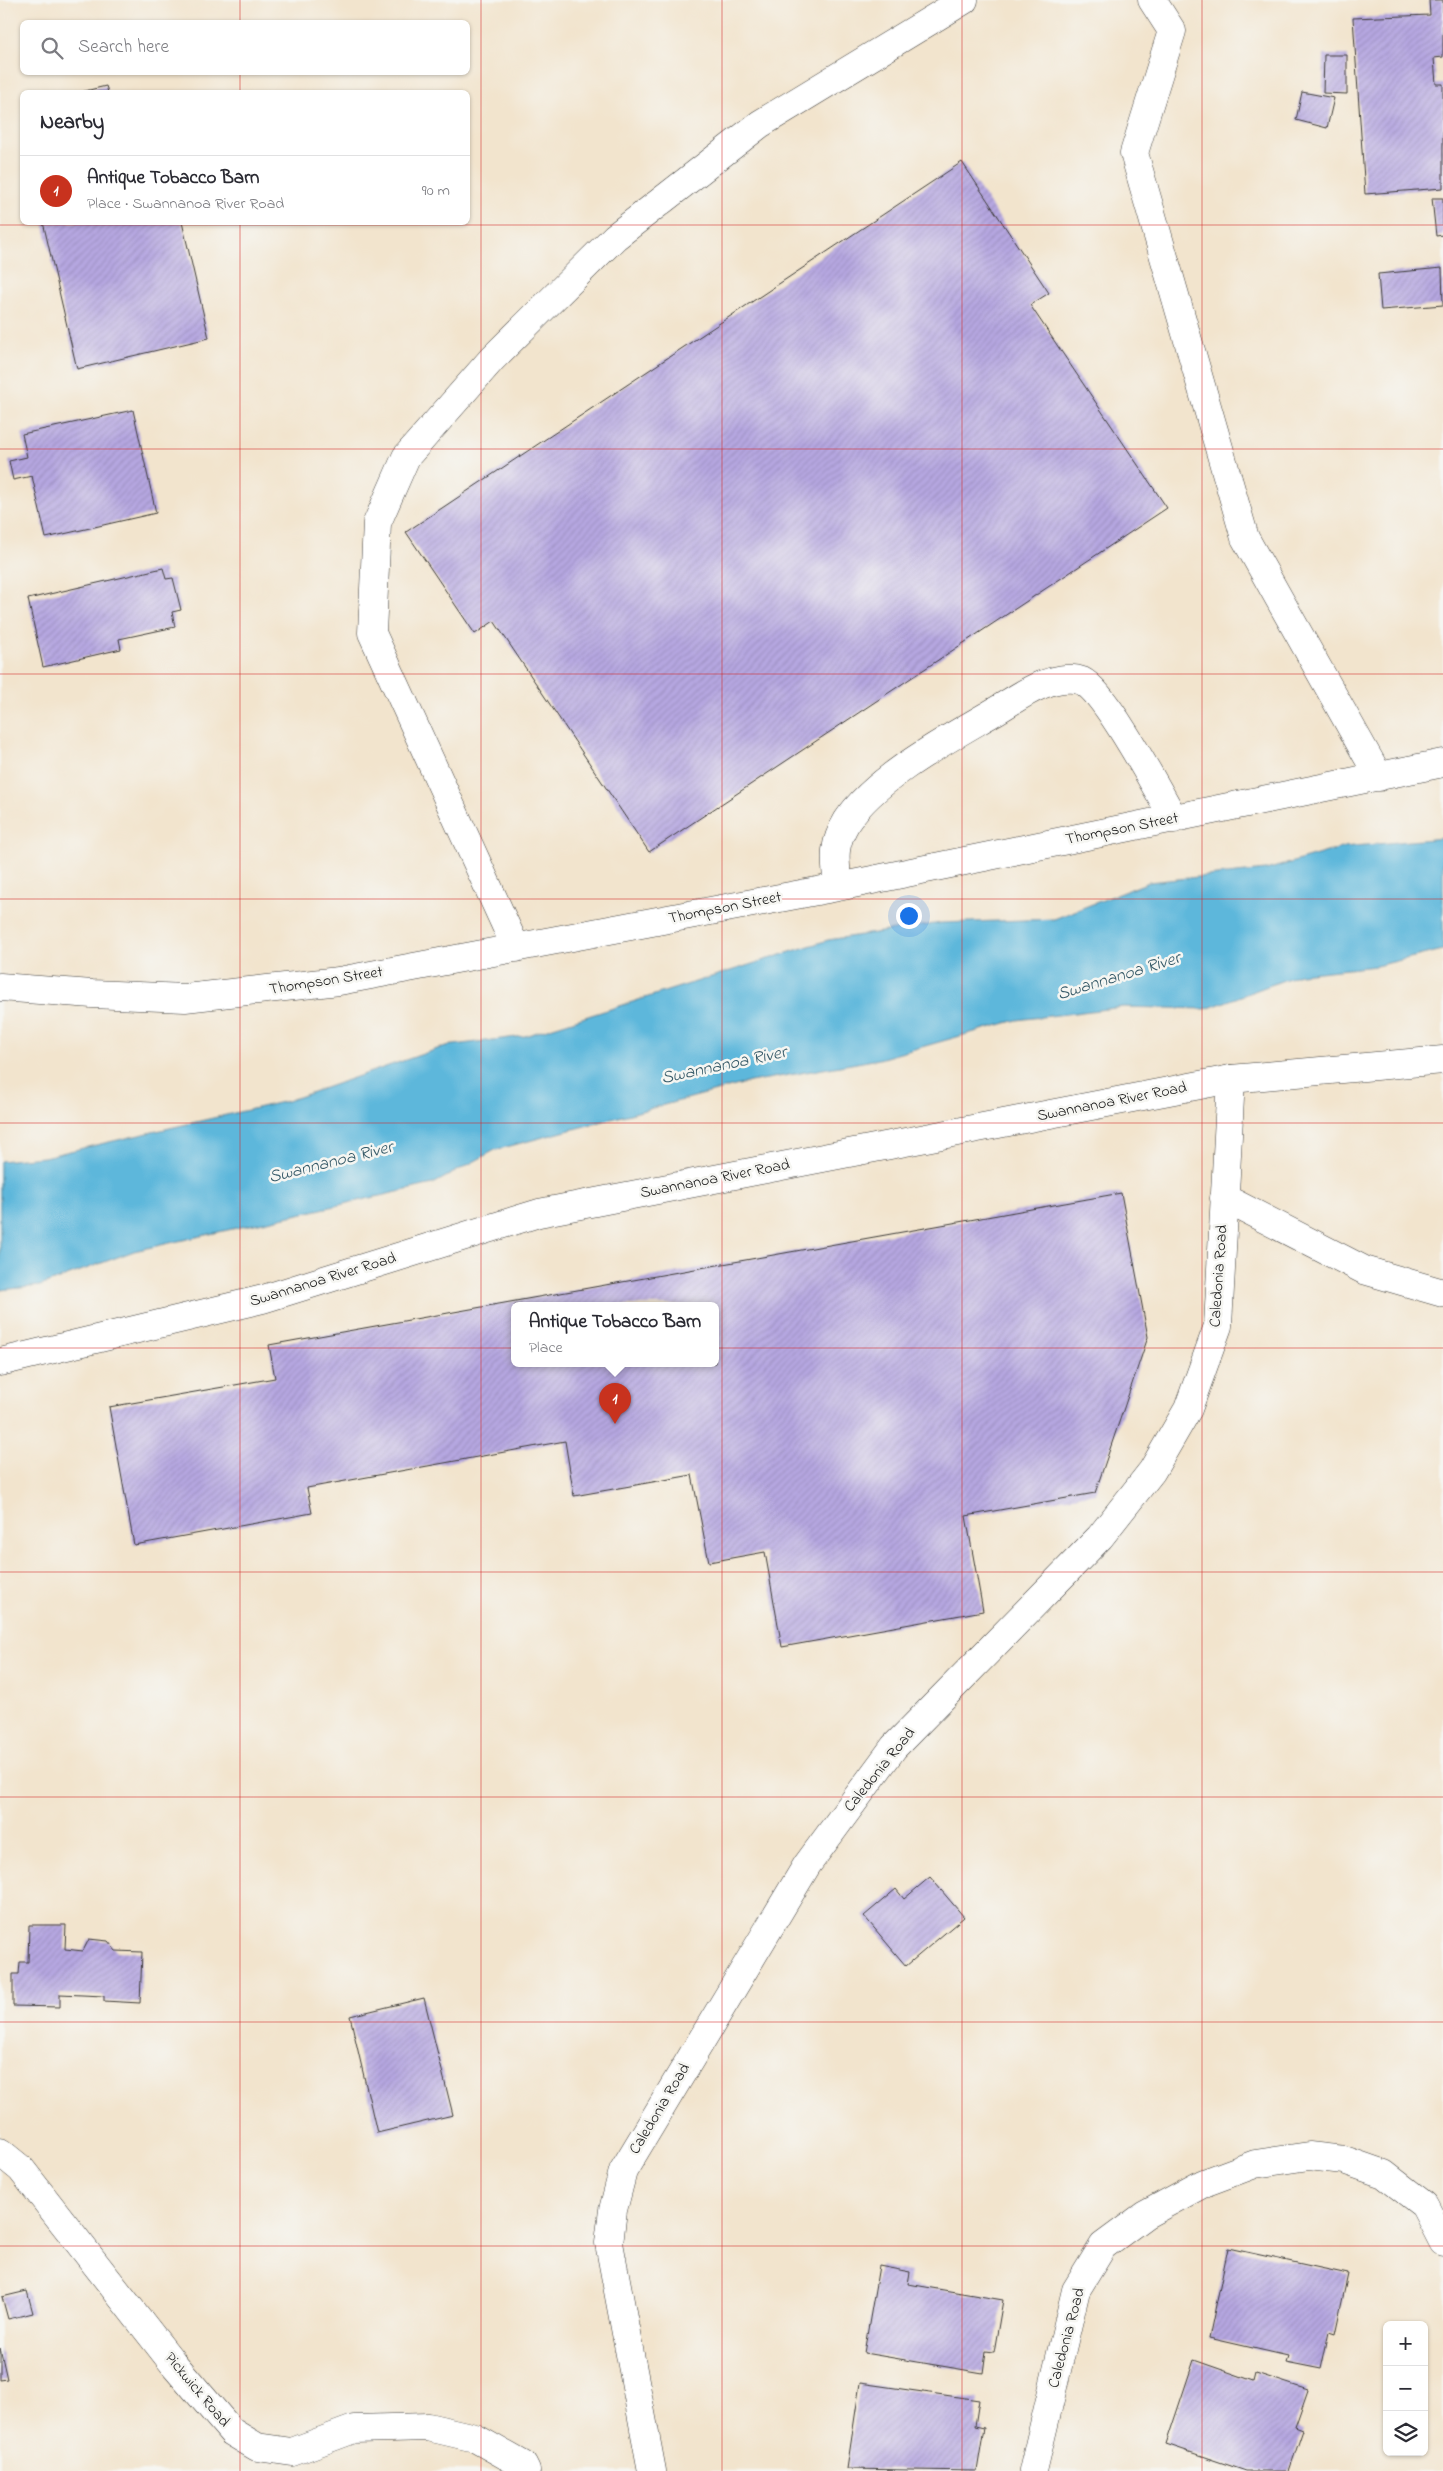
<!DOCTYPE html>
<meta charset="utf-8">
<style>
:root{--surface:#fff;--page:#f7f7f7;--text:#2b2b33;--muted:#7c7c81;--line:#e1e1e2;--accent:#c8321e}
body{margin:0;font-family:"Indie Flower",sans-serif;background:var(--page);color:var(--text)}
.controls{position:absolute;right:15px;bottom:15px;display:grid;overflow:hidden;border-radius:8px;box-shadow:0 1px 4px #0004}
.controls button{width:45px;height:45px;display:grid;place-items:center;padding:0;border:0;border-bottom:1px solid var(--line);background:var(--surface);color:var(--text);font:25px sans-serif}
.you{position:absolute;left:908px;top:915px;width:18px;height:18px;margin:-12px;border:4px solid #fff;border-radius:50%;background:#1a73e8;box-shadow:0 0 0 8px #1a73e833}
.badge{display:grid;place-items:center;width:32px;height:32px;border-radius:50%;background:var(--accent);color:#fff;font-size:16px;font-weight:700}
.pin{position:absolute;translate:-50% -41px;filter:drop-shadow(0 1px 2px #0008)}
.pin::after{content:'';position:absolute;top:26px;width:18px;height:15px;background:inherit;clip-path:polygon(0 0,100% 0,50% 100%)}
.popup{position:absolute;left:511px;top:1302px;width:208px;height:65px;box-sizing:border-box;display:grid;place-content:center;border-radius:8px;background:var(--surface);filter:drop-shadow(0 1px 4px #0005);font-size:16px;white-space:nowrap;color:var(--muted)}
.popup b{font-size:19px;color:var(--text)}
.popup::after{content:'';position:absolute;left:50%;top:100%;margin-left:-10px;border:10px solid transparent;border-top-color:var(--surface)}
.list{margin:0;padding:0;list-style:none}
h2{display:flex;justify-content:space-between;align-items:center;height:65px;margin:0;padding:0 20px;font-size:21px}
h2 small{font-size:16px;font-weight:400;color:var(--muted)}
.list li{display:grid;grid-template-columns:32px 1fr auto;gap:15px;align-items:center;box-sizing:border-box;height:70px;padding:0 20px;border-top:1px solid var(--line)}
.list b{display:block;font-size:19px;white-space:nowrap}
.list p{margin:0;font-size:16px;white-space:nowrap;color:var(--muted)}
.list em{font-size:16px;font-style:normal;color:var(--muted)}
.icon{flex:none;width:28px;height:28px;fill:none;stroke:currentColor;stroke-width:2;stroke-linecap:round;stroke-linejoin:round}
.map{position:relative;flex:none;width:1443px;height:2471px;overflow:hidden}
.search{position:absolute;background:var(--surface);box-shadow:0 1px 4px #0004;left:20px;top:20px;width:450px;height:55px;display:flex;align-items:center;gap:12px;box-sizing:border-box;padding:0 18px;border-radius:8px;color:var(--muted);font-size:19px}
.panel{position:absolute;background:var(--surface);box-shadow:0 1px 4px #0004;left:20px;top:90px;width:450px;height:135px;border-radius:8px}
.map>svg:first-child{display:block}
.water{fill:#5db7db;stroke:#3c6a7c}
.building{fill:url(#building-hatch);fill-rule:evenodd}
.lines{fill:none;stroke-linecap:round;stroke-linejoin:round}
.minor-casing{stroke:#3c3a37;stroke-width:29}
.major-casing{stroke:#3c3a37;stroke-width:29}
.minor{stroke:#fff;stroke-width:28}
.major{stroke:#fff;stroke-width:28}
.grid{fill:none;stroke:#d62828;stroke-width:1;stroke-opacity:0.55}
.labels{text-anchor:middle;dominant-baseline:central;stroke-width:5;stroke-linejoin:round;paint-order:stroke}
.street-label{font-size:16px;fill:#1c1c1c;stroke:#f6f6f2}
.water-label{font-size:18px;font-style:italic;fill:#365a68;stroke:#f6f6f2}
</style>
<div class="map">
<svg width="1443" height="2471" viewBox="0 0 1443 2471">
<defs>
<pattern id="building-hatch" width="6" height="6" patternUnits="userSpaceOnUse" patternTransform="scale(1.25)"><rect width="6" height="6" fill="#b6a7e1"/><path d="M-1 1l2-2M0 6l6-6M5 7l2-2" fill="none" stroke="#9c8fc0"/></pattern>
</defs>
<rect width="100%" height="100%" fill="#f6f6f2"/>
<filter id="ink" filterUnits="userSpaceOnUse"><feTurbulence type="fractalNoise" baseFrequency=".02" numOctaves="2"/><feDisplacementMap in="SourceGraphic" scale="10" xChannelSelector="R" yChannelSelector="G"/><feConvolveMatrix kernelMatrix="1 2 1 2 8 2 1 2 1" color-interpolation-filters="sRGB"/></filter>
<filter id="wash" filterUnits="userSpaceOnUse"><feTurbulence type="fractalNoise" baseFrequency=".0096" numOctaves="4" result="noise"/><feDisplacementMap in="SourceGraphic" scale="20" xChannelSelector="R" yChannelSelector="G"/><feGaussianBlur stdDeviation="1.12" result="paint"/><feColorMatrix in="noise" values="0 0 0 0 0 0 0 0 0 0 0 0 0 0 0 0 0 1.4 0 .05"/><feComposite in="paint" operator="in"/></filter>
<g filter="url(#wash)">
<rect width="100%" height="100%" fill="#f2e4cd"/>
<path class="water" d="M 1443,838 L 1443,950 L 1376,966 L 1300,974 L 1206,1009 L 1123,1007 L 1017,1020 L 879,1059 L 750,1082 L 495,1150 L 433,1184 L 134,1251 L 40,1286 L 0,1290 L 0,1161 L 44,1157 L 287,1101 L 446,1046 L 525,1036 L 828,940 L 941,923 L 1054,919 L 1149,882 L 1266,870 L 1344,847 Z"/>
<g id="blocks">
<path class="building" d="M 1429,0 L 1443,0 L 1443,57 L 1434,58 L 1436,84 L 1443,84 L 1443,188 L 1365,194 L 1353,18 L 1430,15 Z
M 1324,55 L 1347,55 L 1347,94 L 1323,93 Z
M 106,86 L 108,92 L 81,92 Z
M 1302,92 L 1334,98 L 1327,128 L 1296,120 Z
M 962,162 L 1049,293 L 1030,305 L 1167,508 L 649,852 L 494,621 L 475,634 L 406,532 Z
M 1432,198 L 1443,198 L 1443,235 L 1436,236 Z
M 43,222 L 182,222 L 209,338 L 77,369 Z
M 1442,268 L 1443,305 L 1381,310 L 1378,274 Z
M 133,410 L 156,513 L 46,538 L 32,476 L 13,480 L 9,461 L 27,457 L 22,434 Z
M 163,568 L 166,579 L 173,578 L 181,610 L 172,612 L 175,627 L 119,639 L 121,649 L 43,667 L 28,599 Z
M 1121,1193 L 1148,1337 L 1095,1493 L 966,1516 L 983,1611 L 782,1647 L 765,1552 L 709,1562 L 692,1475 L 574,1496 L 565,1441 L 307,1488 L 312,1513 L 134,1545 L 109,1407 L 275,1378 L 269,1345 ZM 515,1305 L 715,1305 L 715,1363 L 515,1363 Z
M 930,1877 L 964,1917 L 906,1966 L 864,1916 L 896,1889 L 904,1899 Z
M 29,1925 L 66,1925 L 65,1949 L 83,1951 L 89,1939 L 108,1941 L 116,1951 L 142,1952 L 140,2003 L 104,2001 L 104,1996 L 60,1994 L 60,2007 L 13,2006 L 13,1974 L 19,1974 L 20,1962 L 28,1962 Z
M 424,1998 L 453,2115 L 377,2133 L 350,2016 Z
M 1228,2248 L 1348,2274 L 1335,2334 L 1329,2332 L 1321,2369 L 1286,2362 L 1288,2356 L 1209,2338 Z
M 879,2266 L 910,2272 L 908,2284 L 1003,2300 L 994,2352 L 986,2351 L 983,2373 L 864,2353 Z
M 27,2291 L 33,2313 L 8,2319 L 2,2297 Z
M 0,2348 L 7,2379 L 0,2380 Z
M 1194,2360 L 1254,2381 L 1256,2373 L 1308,2390 L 1295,2427 L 1303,2430 L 1289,2471 L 1246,2471 L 1166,2444 Z
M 860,2383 L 979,2400 L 975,2426 L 984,2428 L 977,2471 L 847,2469 Z"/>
</g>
</g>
<g filter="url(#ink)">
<use href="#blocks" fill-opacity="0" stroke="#3c3a37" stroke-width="1"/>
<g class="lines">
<g class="minor-casing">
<path id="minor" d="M 1152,0 L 1172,31 L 1134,153 L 1245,538 L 1379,777
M 838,887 C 835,859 832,846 847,821 C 875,778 948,739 992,713 C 1008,704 1024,692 1041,685 C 1053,680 1070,676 1082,681 C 1106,692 1158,791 1174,819
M 516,948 L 372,633 L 377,523 L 406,457 L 492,359 L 615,237 L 760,124 L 964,0
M 0,987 L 92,994 L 185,998 L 339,981 L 838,887 L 1443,763
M 1224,1198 L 1364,1270 L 1443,1293
M 0,2152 L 21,2169 L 173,2363 L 232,2432 L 257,2447 L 292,2452 L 354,2429 L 428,2427 L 475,2438 L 523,2465 L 526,2471
M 652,2471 L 609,2243 L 613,2210 L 623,2171 L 807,1865 L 894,1747 L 1100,1537 L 1152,1471 L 1188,1409 L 1218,1326 L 1231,1079
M 1033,2471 L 1076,2290 L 1103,2246 L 1145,2215 L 1204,2183 L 1255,2164 L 1309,2156 L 1344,2160 L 1384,2174 L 1424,2205 L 1443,2242"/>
</g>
<g class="major-casing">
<path id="major" d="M 0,1362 L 263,1299 L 539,1213 L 1231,1079 L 1443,1060"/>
</g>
<use href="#minor" class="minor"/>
<use href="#major" class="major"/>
</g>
</g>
<path class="grid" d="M 240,0 L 240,22M 481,0 L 481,2471M 722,0 L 722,2471M 962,0 L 962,2471M 1202,0 L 1202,2471M 240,72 L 240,92M 240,222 L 240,2471M 0,225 L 1443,225M 0,449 L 1443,449M 0,674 L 1443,674M 0,899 L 1443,899M 0,1123 L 1443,1123M 0,1348 L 1443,1348M 0,1572 L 1443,1572M 0,1797 L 1443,1797M 0,2022 L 1443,2022M 0,2246 L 1443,2246"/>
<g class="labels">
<g class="street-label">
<text transform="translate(1122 829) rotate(-11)">Thompson Street</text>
<text transform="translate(725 908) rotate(-11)">Thompson Street</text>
<text transform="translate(326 981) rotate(-9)">Thompson Street</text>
<text transform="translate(1112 1102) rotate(-11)">Swannanoa River Road</text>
<text transform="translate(715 1179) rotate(-11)">Swannanoa River Road</text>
<text transform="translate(1219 1276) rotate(-86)">Caledonia Road</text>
<text transform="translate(323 1280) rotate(-17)">Swannanoa River Road</text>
<text transform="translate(880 1770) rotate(-51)">Caledonia Road</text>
<text transform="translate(660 2109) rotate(-59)">Caledonia Road</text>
<text transform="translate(1067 2338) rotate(-75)">Caledonia Road</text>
<text transform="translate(197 2390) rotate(50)">Pickwick Road</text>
</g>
<g class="water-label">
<text transform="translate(1119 977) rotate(-17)">Swannanoa River</text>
<text transform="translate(724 1066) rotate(-12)">Swannanoa River</text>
<text transform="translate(331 1163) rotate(-14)">Swannanoa River</text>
</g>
</g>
</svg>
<div class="controls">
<button>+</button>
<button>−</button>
<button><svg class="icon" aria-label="layers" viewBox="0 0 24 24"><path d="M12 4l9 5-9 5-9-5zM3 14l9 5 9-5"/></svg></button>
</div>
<div class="you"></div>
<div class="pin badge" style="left:615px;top:1424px">1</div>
<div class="popup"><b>Antique Tobacco Barn</b>Place</div>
<div class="search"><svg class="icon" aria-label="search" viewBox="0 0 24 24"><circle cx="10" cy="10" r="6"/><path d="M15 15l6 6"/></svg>Search here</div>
<section class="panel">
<h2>Nearby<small></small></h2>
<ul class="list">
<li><span class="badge">1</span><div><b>Antique Tobacco Barn</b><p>Place · Swannanoa River Road</p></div><em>90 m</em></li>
</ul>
</section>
</div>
